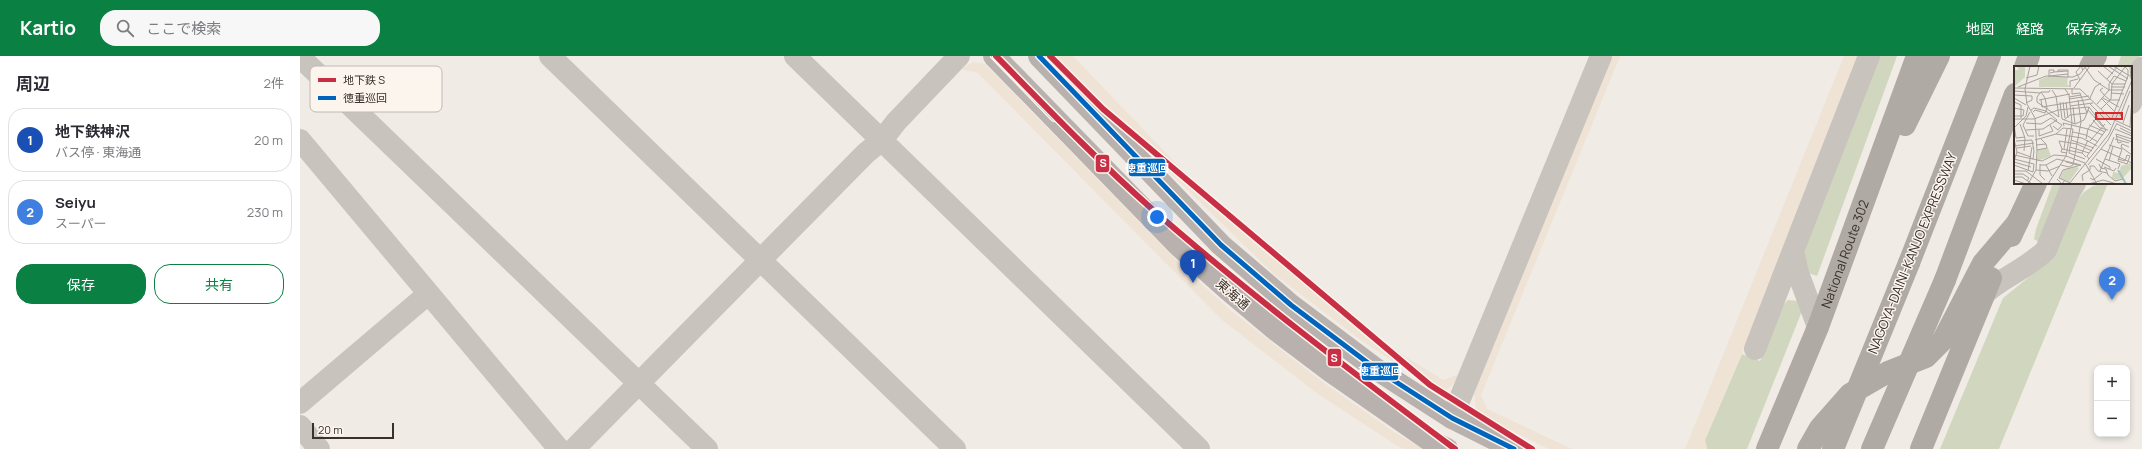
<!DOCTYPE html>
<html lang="ja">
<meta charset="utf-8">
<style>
:root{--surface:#fff;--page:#f7f7f7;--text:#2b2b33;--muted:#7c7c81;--line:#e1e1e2;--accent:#0b8043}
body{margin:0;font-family:Manrope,"Noto Sans JP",sans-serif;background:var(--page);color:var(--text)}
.controls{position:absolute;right:12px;bottom:12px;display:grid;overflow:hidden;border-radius:8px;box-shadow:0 2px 6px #0003}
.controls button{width:36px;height:36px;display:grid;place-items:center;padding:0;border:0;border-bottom:1px solid var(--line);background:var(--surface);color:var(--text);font:20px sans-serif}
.scale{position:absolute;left:12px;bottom:10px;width:82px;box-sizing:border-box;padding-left:4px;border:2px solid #3b302b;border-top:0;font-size:11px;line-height:14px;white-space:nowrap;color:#3b302b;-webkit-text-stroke:3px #fbf5ee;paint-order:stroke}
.you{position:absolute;left:857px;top:161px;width:14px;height:14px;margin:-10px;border:3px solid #fff;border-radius:50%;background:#1a73e8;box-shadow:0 0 0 6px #1a73e833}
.badge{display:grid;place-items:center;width:26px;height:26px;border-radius:50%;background:var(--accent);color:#fff;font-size:13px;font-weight:700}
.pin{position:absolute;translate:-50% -33px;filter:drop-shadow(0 1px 2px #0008)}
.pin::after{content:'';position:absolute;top:21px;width:14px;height:12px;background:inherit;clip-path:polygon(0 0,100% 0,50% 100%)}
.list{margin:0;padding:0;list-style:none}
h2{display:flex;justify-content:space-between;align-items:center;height:52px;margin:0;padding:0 16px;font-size:17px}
h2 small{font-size:13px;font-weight:400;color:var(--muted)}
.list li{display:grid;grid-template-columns:26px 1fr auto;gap:12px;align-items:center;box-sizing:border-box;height:64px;margin:0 8px 8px;padding:0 8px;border:1px solid var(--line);border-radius:16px}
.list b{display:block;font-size:15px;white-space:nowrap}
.list p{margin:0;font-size:13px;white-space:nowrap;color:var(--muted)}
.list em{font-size:13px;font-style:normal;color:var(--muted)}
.actions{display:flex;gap:8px;padding:12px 16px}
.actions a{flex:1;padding:9px 0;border:1px solid var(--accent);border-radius:16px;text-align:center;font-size:14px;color:var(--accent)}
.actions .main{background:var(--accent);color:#fff}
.icon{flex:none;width:22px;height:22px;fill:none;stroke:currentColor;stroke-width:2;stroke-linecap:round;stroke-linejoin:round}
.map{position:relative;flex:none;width:1842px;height:393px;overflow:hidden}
header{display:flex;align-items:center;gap:24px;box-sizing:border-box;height:56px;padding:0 20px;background:var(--accent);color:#fff}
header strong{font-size:19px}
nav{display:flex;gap:22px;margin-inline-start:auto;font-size:14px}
.search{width:280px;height:36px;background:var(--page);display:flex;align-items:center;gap:10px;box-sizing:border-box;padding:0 14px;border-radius:16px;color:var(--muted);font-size:15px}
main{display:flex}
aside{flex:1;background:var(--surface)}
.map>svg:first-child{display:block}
.green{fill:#d1d6bf}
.plaza{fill:#eee3d5}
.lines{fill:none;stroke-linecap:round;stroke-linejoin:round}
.minor{stroke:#c9c3be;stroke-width:22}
.major{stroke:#b8b1ad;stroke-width:22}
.highway{stroke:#afaaa4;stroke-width:22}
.highway-bridge{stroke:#afaaa4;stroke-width:22}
.bus-1-casing{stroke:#fbf5ee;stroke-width:8}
.bus-1{stroke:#0065bd;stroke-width:5}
.metro-1-casing{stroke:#fbf5ee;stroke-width:9}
.metro-1{stroke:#c92f44;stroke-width:6}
.labels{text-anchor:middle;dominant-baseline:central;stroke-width:3;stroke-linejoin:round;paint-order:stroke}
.street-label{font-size:13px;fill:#3b302b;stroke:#fbf5ee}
.inset-river{fill:none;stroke:#a1c2c1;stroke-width:2}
.inset-road{fill:none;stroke:#a8a09b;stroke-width:1}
.view{fill:#d62828;fill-opacity:0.15;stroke:#d62828;stroke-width:2}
.inset-edge{fill:none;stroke:#3b302b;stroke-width:2}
.key{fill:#fbf5ee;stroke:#c1bab4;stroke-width:1}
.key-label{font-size:11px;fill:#3b302b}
.line-badge{stroke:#fbf5ee;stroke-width:1.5}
.badge-label{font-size:11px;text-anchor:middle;font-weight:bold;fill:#fff}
</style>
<header>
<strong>Kartio</strong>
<div class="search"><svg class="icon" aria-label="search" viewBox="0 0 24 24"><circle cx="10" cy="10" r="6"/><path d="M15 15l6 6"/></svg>ここで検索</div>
<nav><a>地図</a><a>経路</a><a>保存済み</a></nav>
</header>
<main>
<aside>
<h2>周辺<small>2件</small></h2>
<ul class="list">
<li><span class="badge" style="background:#1a4fb4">1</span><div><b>地下鉄神沢</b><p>バス停 · 東海通</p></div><em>20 m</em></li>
<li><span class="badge" style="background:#3f7fe0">2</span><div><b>Seiyu</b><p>スーパー</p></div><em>230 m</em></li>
</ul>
<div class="actions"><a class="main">保存</a><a>共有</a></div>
</aside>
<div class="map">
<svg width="1842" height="393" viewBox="0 0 1842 393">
<rect width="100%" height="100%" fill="#f0ebe5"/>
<path class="green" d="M 1577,0 L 1597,0 L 1517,220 L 1503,215 L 1503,188 Z
M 1821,0 L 1840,0 L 1831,24 L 1831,11 L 1817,11 Z
M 1753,127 L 1764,127 L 1739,186 L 1734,183 L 1736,173 Z
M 1808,127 L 1699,393 L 1640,393 L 1703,242 L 1744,209 L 1771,152 L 1784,136 L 1793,130 Z
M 1488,244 L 1498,245 L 1502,255 L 1447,393 L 1407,393 L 1405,384 L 1442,298 L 1460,305 L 1484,248 Z"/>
<path class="plaza" d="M 756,0 L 773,0 L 933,167 L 982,207 L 1068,275 L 1106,301 L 1143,324 L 1160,318 L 1154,327 L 1144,336 L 1137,334 L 1062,285 L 974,218 L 832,80 Z
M 1311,0 L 1320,0 L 1181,339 L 1187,353 L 1272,393 L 1249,393 L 1180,359 L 1176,354 L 1174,337 Z
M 1544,0 L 1563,0 L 1474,223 L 1405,384 L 1407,393 L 1385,393 Z
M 673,6 L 685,8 L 882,210 L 930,254 L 1017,322 L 1094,376 L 1124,393 L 1103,393 L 1093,387 L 1018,338 L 922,264 L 678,17 L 661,13 Z"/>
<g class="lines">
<path class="minor" d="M 250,0 L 655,393
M 495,0 L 899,393
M 0,1 L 407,393
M 1831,47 L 1842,12
M 0,84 L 259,393
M 1684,238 C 1703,221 1728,212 1746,194 L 1769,137 L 1775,127
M 1518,271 L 1498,217 L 1493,195 L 1569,0
M 1455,293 L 1493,195
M 0,347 L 128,238
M 1152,362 L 1301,0
M 0,370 L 19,393
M 274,393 L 566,97 L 582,84 L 596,66 L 659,0"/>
<path class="major" d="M 694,0 L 879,190 L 926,232 L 977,275 L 1030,315 L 1132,386 L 1147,393
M 739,0 L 921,189 L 991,249 L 1076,313 L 1152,362 L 1214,393"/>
<g class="highway">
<path d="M 1725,11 L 1729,0"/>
<path d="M 1790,11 L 1796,0"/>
<path d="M 1605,69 L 1639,0"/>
<path d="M 1711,180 L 1736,127"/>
<path d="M 1609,207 L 1690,0"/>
<path d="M 1645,224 L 1715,38"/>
<path id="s1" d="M 1467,393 L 1518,271 L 1617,0"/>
<path d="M 1508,393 L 1520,372 L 1550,338 L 1588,316 L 1626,301 L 1643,284 L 1683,207 L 1717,167"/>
<path d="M 1621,393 L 1691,222"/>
</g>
<path class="highway-bridge" d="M 1533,393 L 1609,207
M 1572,393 L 1645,224"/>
<g class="bus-1-casing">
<path id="bus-1" d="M 694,0 L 754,62
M 739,0 L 921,189 L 991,249 L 1076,313 L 1152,362 L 1214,393"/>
</g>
<use href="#bus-1" class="bus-1"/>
<g class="metro-1-casing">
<path id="metro-1" d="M 696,0 C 747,52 798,105 852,153 C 949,238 1052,316 1155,393
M 750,0 L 803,53 L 1130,329 L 1232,393"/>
</g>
<use href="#metro-1" class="metro-1"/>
</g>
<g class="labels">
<g class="street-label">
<text transform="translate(1612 197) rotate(-68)">NAGOYA-DAINI-KANJO EXPRESSWAY</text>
<text stroke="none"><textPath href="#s1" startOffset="210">National Route 302</textPath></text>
<text transform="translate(933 238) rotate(41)">東海通</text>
</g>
</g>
<g transform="translate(1714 10)">
<rect width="118" height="118" fill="#f0ebe5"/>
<path d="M 3,0 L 11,0 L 11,11 L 0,21 L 0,4 L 5,4 ZM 32,11 L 54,11 L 53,18 L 56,21 L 25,21 L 25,14 ZM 34,82 L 37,90 L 23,95 L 24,84 ZM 117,97 L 117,103 L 109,112 L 101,114 L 98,112 L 99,106 L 105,107 L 107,100 ZM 62,101 L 65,102 L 55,116 L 46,112 L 50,104 Z" fill="#d1d6bf"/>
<path class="inset-river" d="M 104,104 L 112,118"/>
<path class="inset-road" d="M 70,0 L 80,14 L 95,24 L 83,38M 89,0 L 99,8M 94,0 L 114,13M 99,0 L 116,10M 116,0 L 117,13M 84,5 L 98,18 L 111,18M 40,6 L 54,5M 44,6 L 44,4 L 54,4 L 54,11 L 59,11 L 66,8 L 72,0M 35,10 L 54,8M 35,11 L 35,4 L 40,4 L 40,6 L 36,7M 12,12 L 23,9 L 25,0M 93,13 L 104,0M 66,14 L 62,6 L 67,0 L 69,4M 4,21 L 32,10 L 54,11M 56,21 L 56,15 L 64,13M 97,21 L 111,21M 0,22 L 66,23 L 96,52 L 118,62M 60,22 L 76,0M 89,22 L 86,24 L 91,30 L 96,34 L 106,34M 51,23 L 55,29 L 58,57 L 52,90 L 71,97 L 83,118M 36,24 L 35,26 L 27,26 L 23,31 L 23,36 L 45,51M 38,24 L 42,30 L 45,51M 109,24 L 95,24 L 95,18 L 100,10 L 112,15M 0,25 L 26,27M 97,27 L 110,28M 0,29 L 18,30 L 18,34 L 12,37M 55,31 L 67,29M 0,32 L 12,39M 76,32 L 81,21 L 87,17M 87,32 L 101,46M 89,32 L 105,41M 55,33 L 75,30M 25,34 L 56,28M 27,34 L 28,41 L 77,33M 0,36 L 7,39 L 7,52M 46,36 L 48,53 L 61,58 L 70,54 L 73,47 L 66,27 L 58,28 L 58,22M 49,36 L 51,52M 52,36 L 54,52M 75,37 L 97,59M 56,40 L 79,37M 59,41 L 61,58M 0,42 L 10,44 L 9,50 L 0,50M 87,43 L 97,33 L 98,18 L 111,1M 74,44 L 88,60M 16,46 L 9,59 L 14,70 L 20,70M 19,46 L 21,44 L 31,47 L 33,42 L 31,32 L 27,26M 84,50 L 74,63 L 89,69M 106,50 L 116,25M 98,52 L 114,10 L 114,4 L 110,0M 0,53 L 20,53 L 44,44 L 75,41 L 92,64 L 73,90 L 75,93M 50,54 L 56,49 L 73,47 L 75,41M 79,54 L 86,62 L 94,64M 12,57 L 27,58 L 37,52 L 48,59 L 44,64 L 39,60M 109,57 L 115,39M 6,58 L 11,72 L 10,85M 103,58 L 118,65M 0,59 L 2,72 L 11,71M 75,59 L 91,66M 50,60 L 49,57 L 74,63 L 72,73M 116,61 L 118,32M 0,62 L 12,50 L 14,41M 106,62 L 118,68M 101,63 L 118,70M 12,64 L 29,63 L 43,54 L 32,45 L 20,42 L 17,44M 25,64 L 25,70 L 39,65 L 36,59M 59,66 L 72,69 L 84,76M 42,68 L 49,62 L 59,63 L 55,87 L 71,93M 102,70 L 118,76M 0,73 L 3,86 L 0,95M 101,73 L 115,77M 21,74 L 42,68 L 68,72 L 83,80M 57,74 L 80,82M 2,75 L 18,74 L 20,85 L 19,93 L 17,92M 76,75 L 91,58M 108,76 L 104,77 L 102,68 L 118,73M 22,79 L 32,78 L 27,73M 95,79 L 108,83 L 104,95 L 113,98 L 116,90 L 113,89 L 111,95 L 104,93M 0,80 L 20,77M 56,81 L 75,87M 115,81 L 108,78 L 107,81 L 118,89M 3,82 L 17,80M 48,83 L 45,75 L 63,78 L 78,85M 50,83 L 53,63M 87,83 L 118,97M 23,84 L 33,82 L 32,78M 3,86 L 17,91M 53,87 L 47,86 L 48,83 L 68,87M 0,89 L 28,95 L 40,89 L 52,90 L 34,118M 72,91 L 68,87 L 74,74M 0,93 L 20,98 L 19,106 L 0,99M 82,93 L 96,101 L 96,103M 91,93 L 106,98 L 104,103M 95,95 L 99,80M 0,96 L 17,101M 52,96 L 64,99M 26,98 L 26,109 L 31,114M 85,98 L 87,102 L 92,103 L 94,109 L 101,115 L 109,113M 26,99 L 32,99 L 43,93 L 67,99M 32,99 L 38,110M 47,99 L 55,101 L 59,99 L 67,56 L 64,34M 74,99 L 94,74 L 103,57M 90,101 L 100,105 L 102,102M 22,104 L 34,105 L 46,100M 76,104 L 76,100 L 80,100 L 84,105 L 93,107M 0,105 L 12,105 L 29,118M 14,105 L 18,81M 86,105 L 100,71M 0,108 L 9,108 L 15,112 L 13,115M 0,111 L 8,111 L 18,118M 45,112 L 49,104 L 67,99M 45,112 L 56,117M 76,112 L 79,114 L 88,107M 43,113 L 48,118 L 51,114M 0,114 L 12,118M 69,115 L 68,109 L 76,104M 14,118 L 22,104 L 23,85 L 21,52 L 13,38 L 11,23 L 16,0M 55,118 L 95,68 L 118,14M 75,118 L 89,114 L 103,118"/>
<path class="view" d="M 82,47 L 108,47 L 108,53 L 82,53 Z"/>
<rect width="118" height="118" class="inset-edge"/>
</g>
<rect x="10" y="10" width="132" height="46" rx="6" class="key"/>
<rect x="18" y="22" width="18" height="4" fill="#c92f44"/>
<rect x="18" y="40" width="18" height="4" fill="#0065bd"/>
<g class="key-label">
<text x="43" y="28">地下鉄 S</text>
<text x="43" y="46">徳重巡回</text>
</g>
<g class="line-badge">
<rect x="795" y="98" width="15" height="19" rx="4" fill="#c92f44"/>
<rect x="828" y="102" width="38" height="19" rx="4" fill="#0065bd"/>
<rect x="1027" y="292" width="15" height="19" rx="4" fill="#c92f44"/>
<rect x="1061" y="306" width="38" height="19" rx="4" fill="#0065bd"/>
</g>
<g class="badge-label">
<text x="803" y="111">S</text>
<text x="847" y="116">徳重巡回</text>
<text x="1034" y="306">S</text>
<text x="1080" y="319">徳重巡回</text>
</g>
</svg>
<div class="controls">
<button>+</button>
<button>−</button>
</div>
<div class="scale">20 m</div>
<div class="you"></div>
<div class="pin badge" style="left:893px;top:227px;background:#1a4fb4">1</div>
<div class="pin badge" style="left:1812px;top:244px;background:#3f7fe0">2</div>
</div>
</main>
